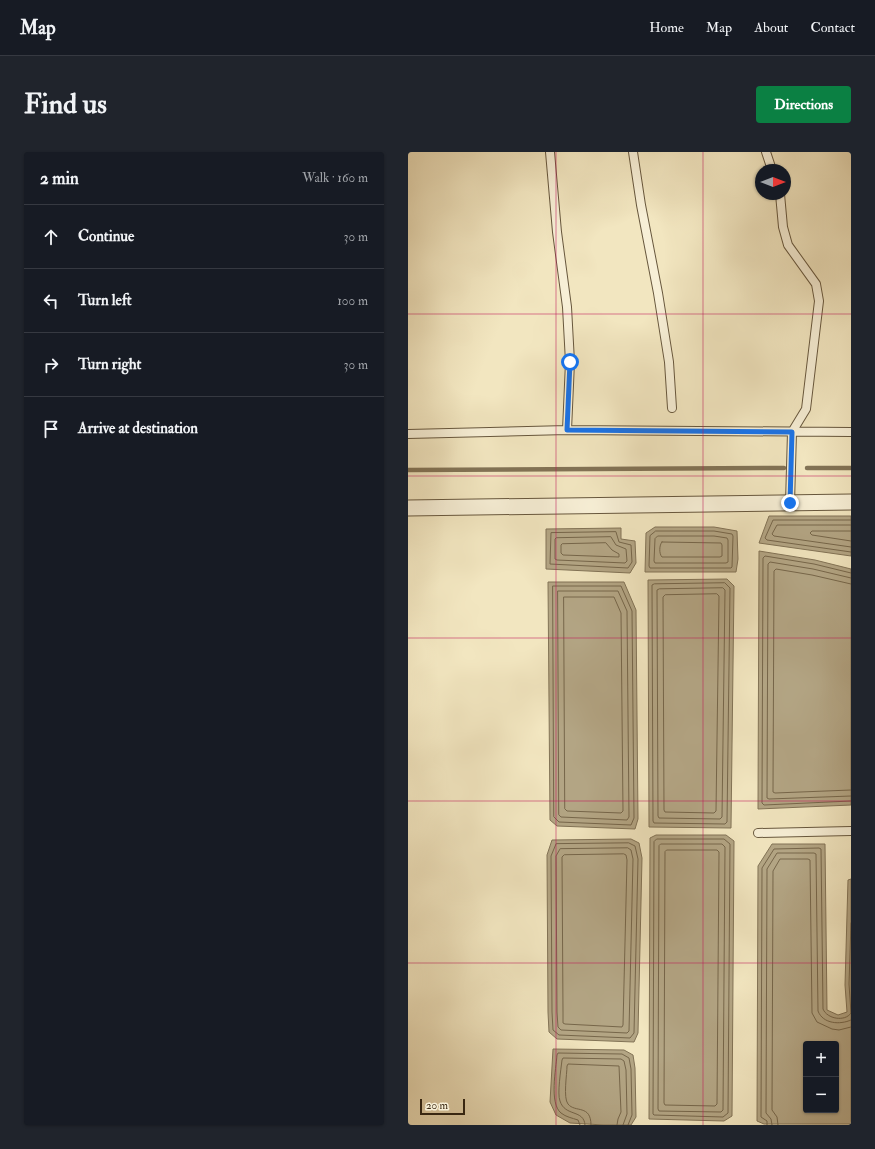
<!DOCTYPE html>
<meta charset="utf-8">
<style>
:root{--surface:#171b24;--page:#20242c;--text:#f1f3f6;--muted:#9ea1a6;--line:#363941;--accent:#0b8043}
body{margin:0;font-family:"IM FELL Double Pica",serif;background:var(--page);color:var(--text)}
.controls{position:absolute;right:12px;bottom:12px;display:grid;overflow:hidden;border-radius:4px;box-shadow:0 1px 3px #0004}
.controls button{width:36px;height:36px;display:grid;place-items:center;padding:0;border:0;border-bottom:1px solid var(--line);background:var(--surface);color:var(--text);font:20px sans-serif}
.compass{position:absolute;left:347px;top:12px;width:36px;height:36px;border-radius:50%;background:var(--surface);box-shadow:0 1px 3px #0004;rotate:90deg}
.scale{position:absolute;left:12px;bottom:10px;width:45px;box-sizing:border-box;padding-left:4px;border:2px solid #392711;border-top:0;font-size:11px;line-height:14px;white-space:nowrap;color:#392711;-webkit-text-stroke:3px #f7efd6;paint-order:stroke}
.stop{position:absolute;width:12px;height:12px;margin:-9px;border:3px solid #1a73e8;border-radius:50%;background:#fff}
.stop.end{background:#1a73e8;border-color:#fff;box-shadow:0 1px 4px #0008}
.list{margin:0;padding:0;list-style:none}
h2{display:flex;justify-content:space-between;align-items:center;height:52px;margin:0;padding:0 16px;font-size:17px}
h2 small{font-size:13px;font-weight:400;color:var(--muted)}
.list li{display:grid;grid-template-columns:26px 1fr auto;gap:12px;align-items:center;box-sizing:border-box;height:64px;padding:0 16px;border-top:1px solid var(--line)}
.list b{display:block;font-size:15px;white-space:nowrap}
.list em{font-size:13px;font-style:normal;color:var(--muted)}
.icon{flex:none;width:22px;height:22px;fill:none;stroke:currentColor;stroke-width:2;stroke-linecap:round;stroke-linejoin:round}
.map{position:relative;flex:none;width:443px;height:973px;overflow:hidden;border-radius:4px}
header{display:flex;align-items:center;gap:24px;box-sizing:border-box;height:56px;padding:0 20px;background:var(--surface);border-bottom:1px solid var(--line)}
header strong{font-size:19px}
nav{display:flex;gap:22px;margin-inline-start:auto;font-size:14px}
.intro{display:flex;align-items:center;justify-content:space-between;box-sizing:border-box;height:96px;padding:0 24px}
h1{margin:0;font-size:28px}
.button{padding:10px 18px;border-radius:4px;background:var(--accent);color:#fff;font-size:14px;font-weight:700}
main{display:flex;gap:24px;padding:0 24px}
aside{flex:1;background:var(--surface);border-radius:4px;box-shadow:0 1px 3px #0004}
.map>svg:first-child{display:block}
.water{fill:#b3a584;stroke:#827356;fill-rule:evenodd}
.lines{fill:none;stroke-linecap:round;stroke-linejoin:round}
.shore{stroke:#76664a;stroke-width:1}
.stream{stroke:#827356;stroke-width:4.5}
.lane-casing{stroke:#67573d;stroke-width:10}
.street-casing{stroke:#67573d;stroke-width:17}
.lane{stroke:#f7efd6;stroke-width:8}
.street{stroke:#f7efd6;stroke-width:15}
.route{stroke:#1a73e8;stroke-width:5}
.grid{fill:none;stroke:#c2185b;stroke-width:1;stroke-opacity:0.55}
</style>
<header>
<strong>Map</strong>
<nav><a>Home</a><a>Map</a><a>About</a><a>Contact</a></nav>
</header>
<div class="intro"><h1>Find us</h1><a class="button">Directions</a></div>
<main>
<aside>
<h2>2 min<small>Walk · 160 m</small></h2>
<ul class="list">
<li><svg class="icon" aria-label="ahead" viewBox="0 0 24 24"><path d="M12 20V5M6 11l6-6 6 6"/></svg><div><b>Continue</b></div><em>30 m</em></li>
<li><svg class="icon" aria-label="left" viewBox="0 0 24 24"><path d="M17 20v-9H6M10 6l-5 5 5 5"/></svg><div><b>Turn left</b></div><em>100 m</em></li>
<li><svg class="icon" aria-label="right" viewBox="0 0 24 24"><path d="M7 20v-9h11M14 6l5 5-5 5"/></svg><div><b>Turn right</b></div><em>30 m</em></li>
<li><svg class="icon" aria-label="arrive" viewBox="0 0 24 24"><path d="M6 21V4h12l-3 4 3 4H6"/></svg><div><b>Arrive at destination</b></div></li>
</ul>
</aside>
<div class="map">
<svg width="443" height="973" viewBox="0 0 443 973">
<rect width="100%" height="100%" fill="#f2e6c0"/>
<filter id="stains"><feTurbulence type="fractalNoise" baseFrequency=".005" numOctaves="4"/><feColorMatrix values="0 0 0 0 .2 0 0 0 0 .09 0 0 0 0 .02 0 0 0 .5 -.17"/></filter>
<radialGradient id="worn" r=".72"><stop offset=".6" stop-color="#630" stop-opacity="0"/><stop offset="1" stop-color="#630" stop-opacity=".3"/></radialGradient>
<path class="water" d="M 361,364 L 443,364 L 443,404 L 351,391 Z
M 247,375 L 306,375 L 329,379 L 330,407 L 328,420 L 237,420 L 238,381 Z
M 213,376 L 213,387 L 227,389 L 228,411 L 222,421 L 138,417 L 138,377 Z
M 351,399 L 407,408 L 443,417 L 443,653 L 350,657 Z
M 319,427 L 326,434 L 323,676 L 241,675 L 240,428 Z
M 140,430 L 216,430 L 228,458 L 230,667 L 227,677 L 149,674 L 142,668 Z
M 248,683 L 318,683 L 326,689 L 324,964 L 316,969 L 241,967 L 242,686 Z
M 223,687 L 231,691 L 234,706 L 230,881 L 226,890 L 149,887 L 141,880 L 140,860 L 139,703 L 144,688 Z
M 364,692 L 417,692 L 419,858 L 430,863 L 439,860 L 437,833 L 440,728 L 443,727 L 443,972 L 356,972 L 349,969 L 350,714 ZM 398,892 L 428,892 L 428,958 L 398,958 Z
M 145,897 L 216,898 L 225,903 L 227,916 L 228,965 L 223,973 L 196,973 L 162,971 L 148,963 L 142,950 Z"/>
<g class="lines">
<path class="shore" d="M 443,368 L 365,368 L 357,386 L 359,388 L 443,400
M 443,373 L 369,373 L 364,382 L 366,384 L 443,395
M 248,379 L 306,379 L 324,382 L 325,384 L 324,415 L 323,416 L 242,416 L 241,414 L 242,384 Z
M 443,379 L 404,379 L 402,381 L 404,383 L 443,389
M 208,380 L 211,390 L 223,393 L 224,410 L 220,416 L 142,412 L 143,381 Z
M 250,384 L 306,384 L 319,386 L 320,388 L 320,410 L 318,411 L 247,411 L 246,409 L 247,387 Z
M 203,385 L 208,393 L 218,397 L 219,409 L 217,411 L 149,408 L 147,407 L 147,387 L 148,386 Z
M 254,390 L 313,391 L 314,393 L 314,404 L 312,405 L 254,405 C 251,402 251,393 254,390 Z
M 198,391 L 204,398 L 211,402 L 211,405 L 155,403 L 153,401 L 153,393 L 154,392 Z
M 443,421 L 406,412 L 357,404 L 355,406 L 354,651 L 356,653 L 443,649
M 443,426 L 405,417 L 362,410 L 360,412 L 359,646 L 361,647 L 443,644
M 317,431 L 322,436 L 319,670 L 317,672 L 246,671 L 245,669 L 244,433 L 246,432 Z
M 443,432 L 404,423 L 368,417 L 366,419 L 365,640 L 367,641 L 443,638
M 145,434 L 213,434 L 224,459 L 226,666 L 223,673 L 151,670 L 146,665 Z
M 315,436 L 317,438 L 314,665 L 312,667 L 251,666 L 250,664 L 249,438 L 251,437 Z
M 150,439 L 210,439 L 219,459 L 221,665 L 219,668 L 153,665 L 151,663 Z
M 309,442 L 311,444 L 308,659 L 306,661 L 257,660 L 256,658 L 255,445 L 257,443 Z
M 156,445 L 206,445 L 213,461 L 215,659 L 213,661 L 159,659 L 157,657 Z
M 249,687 L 316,687 L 322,692 L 320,961 L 315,965 L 246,963 L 245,962 L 246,690 Z
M 221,691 L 227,694 L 230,707 L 226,881 L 222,886 L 151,883 L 145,878 L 144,860 L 143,704 L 148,692 Z
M 253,692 L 314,692 L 317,695 L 315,958 L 313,960 L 251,959 L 250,957 L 251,694 Z
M 220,696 L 223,698 L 225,707 L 221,879 L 219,881 L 153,878 L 150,875 L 149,860 L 148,704 L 152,697 Z
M 259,698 L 309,698 L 311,700 L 309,952 L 307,954 L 257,953 L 256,951 L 257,700 Z
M 216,702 L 218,703 L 219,708 L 215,873 L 214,875 L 157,872 L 155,871 L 155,860 L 154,705 L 156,703 Z
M 172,973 L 170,968 C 164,966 158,965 153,961 C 141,951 148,917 149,903 L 150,901 L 214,902 L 221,906 L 223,917 L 224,963 L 220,973
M 177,973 C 176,957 157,965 152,949 C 149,942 153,917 154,908 L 155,906 L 213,907 L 216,909 L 218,918 L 219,962 L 215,973
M 183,973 C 183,952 167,961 160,952 C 155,946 159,922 159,914 L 160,912 L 211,914 L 213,960 L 210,967 L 209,973
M 359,973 L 359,969 L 353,965 L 354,716 L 366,697 L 411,696 L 413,697 L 415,857 C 419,867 437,870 443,861 L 441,832 L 443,771
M 364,973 L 363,967 L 358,961 L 359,717 L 369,701 L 406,701 L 408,702 L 410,859 C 415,872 432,873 443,868
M 370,973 L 369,965 L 364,958 L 365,719 L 372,707 L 400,707 L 402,708 L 404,861 L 409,870 L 424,877 L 431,878 L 443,875"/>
<path class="stream" d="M 399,316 L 443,316
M 0,318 L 376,316"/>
<g class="lane-casing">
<path id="lane" d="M 142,0 L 149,80 L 159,155 L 162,210 L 159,278
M 225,0 L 233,53 L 250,141 L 261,210 L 264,256
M 358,0 L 364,18
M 372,42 L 375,75 L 380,93 L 408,132 L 411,149 L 398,257 L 384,280 L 382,351
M 0,282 L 159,278 L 443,280
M 350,681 L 443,679"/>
</g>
<g class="street-casing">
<path id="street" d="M 0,356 L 443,350"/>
</g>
<use href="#lane" class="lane"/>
<use href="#street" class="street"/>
</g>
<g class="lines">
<path class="route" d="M 162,210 L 159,278 L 384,280 L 382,351"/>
</g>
<path class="grid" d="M 148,0 L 148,973M 295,0 L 295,973M 0,162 L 443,162M 0,324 L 443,324M 0,486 L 443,486M 0,649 L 443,649M 0,811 L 443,811"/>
<rect width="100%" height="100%" filter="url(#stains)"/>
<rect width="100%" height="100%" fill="url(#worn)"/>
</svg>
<div class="controls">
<button>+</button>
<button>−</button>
</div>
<svg class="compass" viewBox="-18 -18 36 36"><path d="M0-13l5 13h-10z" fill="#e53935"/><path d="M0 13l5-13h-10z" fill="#9ea1a6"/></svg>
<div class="scale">20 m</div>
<div class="stop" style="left:162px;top:210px"></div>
<div class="stop end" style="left:382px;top:351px"></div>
</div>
</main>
